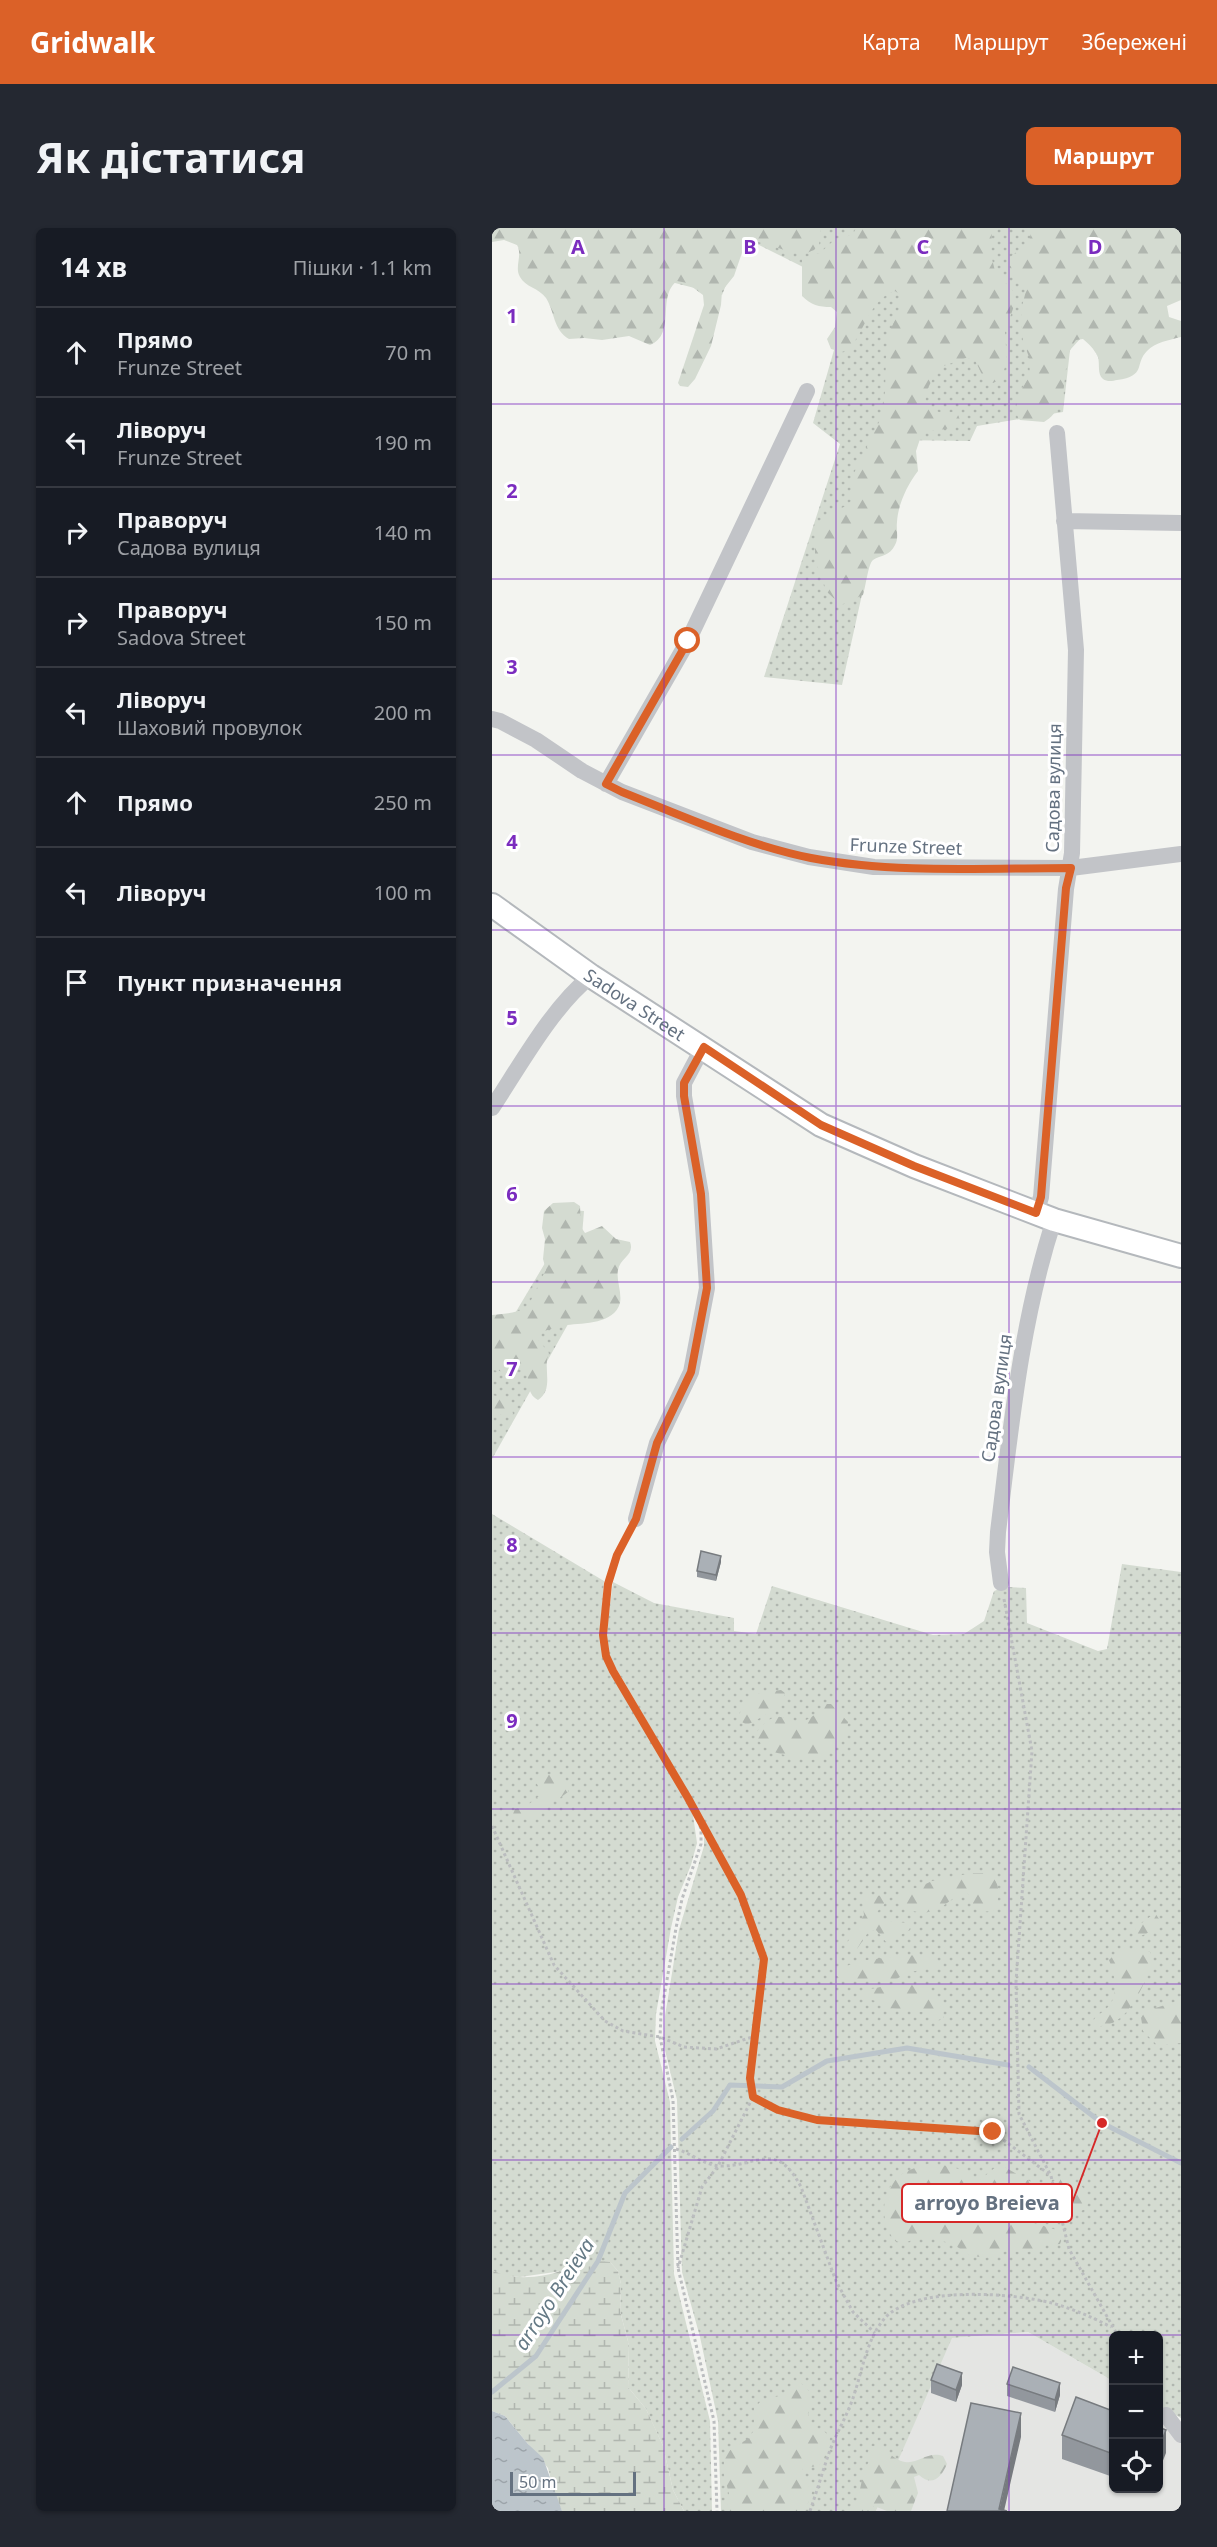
<!DOCTYPE html>
<html lang="uk">
<meta charset="utf-8">
<style>
:root{--surface:#171b24;--page:#242831;--text:#f1f3f6;--muted:#9ea1a6;--line:#363941;--accent:#db6128}
body{margin:0;font-family:"Noto Sans",sans-serif;background:var(--page);color:var(--text)}
.controls{position:absolute;right:18px;bottom:18px;display:grid;overflow:hidden;border-radius:9px;box-shadow:0 2px 4px #0004}
.controls button{width:54px;height:54px;display:grid;place-items:center;padding:0;border:0;border-bottom:2px solid var(--line);background:var(--surface);color:var(--text);font:30px sans-serif}
.scale{position:absolute;left:18px;bottom:15px;width:126px;box-sizing:border-box;padding-left:6px;border:3px solid #647180;border-top:0;font-size:16px;line-height:21px;white-space:nowrap;color:#647180;-webkit-text-stroke:4px #fff;paint-order:stroke}
.stop{position:absolute;width:18px;height:18px;margin:-14px;border:4px solid #db6128;border-radius:50%;background:#fff}
.stop.end{background:#db6128;border-color:#fff;box-shadow:0 2px 6px #0008}
.list{margin:0;padding:0;list-style:none}
h2{display:flex;justify-content:space-between;align-items:center;height:78px;margin:0;padding:0 24px;font-size:26px}
h2 small{font-size:20px;font-weight:400;color:var(--muted)}
.list li{display:grid;grid-template-columns:39px 1fr auto;gap:18px;align-items:center;box-sizing:border-box;height:90px;padding:0 24px;border-top:2px solid var(--line)}
.list b{display:block;font-size:22px;white-space:nowrap}
.list p{margin:0;font-size:20px;white-space:nowrap;color:var(--muted)}
.list em{font-size:20px;font-style:normal;color:var(--muted)}
.icon{flex:none;width:33px;height:33px;fill:none;stroke:currentColor;stroke-width:2;stroke-linecap:round;stroke-linejoin:round}
.map{position:relative;flex:none;width:689px;height:2283px;overflow:hidden;border-radius:9px}
header{display:flex;align-items:center;gap:36px;box-sizing:border-box;height:84px;padding:0 30px;background:var(--accent);color:#fff}
header strong{font-size:28px}
nav{display:flex;gap:33px;margin-inline-start:auto;font-size:21px}
.intro{display:flex;align-items:center;justify-content:space-between;box-sizing:border-box;height:144px;padding:0 36px}
h1{margin:0;font-size:42px}
.button{padding:15px 27px;border-radius:9px;background:var(--accent);color:#fff;font-size:21px;font-weight:700}
main{display:flex;gap:36px;padding:0 36px}
aside{flex:1;background:var(--surface);border-radius:9px;box-shadow:0 2px 4px #0004}
.map>svg:first-child{display:block}
.built{fill:#e4e5e3}
.grass{fill:url(#grass-dots)}
.forest{fill:url(#forest-firs)}
.wetland{fill:url(#wetland-marsh)}
.water{fill:url(#water-ripples)}
.lines{fill:none;stroke-linecap:round;stroke-linejoin:round}
.stream{stroke:#bcc5cb;stroke-width:5}
.secondary-casing{stroke:#b4b8bc;stroke-width:26}
.path{stroke:#bbbdbf;stroke-width:3;stroke-dasharray:3 3;stroke-linecap:butt}
.street{stroke:#c2c4c8;stroke-width:16}
.secondary{stroke:#fff;stroke-width:22}
.wall{fill:#92979d}
.shaded-wall{fill:#777b7f}
.building{fill:#aab0b6;stroke:#777b7f;stroke-width:1.5}
.route{stroke:#db6128;stroke-width:8}
.grid{fill:none;stroke:#7b2cbf;stroke-width:1.5;stroke-opacity:0.55}
.labels{text-anchor:middle;dominant-baseline:central;stroke-width:6;stroke-linejoin:round;paint-order:stroke}
.street-label{font-size:18px;fill:#647180;stroke:#fff}
.water-label{font-size:20px;font-style:italic;fill:#647985;stroke:#fff}
.grid-label{font-size:20px;text-anchor:middle;font-weight:bold;fill:#7b2cbf;stroke:#fff;stroke-width:6;stroke-linejoin:round;paint-order:stroke}
.leader{fill:none;stroke:#d62828;stroke-width:2}
.callout-dot{fill:#d62828;stroke:#fff;stroke-width:2}
.callout{fill:#fff;stroke:#d62828;stroke-width:2}
.callout-label{font-size:20px;text-anchor:middle;font-weight:bold;fill:#647180}
</style>
<header>
<strong>Gridwalk</strong>
<nav><a>Карта</a><a>Маршрут</a><a>Збережені</a></nav>
</header>
<div class="intro"><h1>Як дістатися</h1><a class="button">Маршрут</a></div>
<main>
<aside>
<h2>14 хв<small>Пішки · 1.1 km</small></h2>
<ul class="list">
<li><svg class="icon" aria-label="ahead" viewBox="0 0 24 24"><path d="M12 20V5M6 11l6-6 6 6"/></svg><div><b>Прямо</b><p>Frunze Street</p></div><em>70 m</em></li>
<li><svg class="icon" aria-label="left" viewBox="0 0 24 24"><path d="M17 20v-9H6M10 6l-5 5 5 5"/></svg><div><b>Ліворуч</b><p>Frunze Street</p></div><em>190 m</em></li>
<li><svg class="icon" aria-label="right" viewBox="0 0 24 24"><path d="M7 20v-9h11M14 6l5 5-5 5"/></svg><div><b>Праворуч</b><p>Садова вулиця</p></div><em>140 m</em></li>
<li><svg class="icon" aria-label="right" viewBox="0 0 24 24"><path d="M7 20v-9h11M14 6l5 5-5 5"/></svg><div><b>Праворуч</b><p>Sadova Street</p></div><em>150 m</em></li>
<li><svg class="icon" aria-label="left" viewBox="0 0 24 24"><path d="M17 20v-9H6M10 6l-5 5 5 5"/></svg><div><b>Ліворуч</b><p>Шаховий провулок</p></div><em>200 m</em></li>
<li><svg class="icon" aria-label="ahead" viewBox="0 0 24 24"><path d="M12 20V5M6 11l6-6 6 6"/></svg><div><b>Прямо</b></div><em>250 m</em></li>
<li><svg class="icon" aria-label="left" viewBox="0 0 24 24"><path d="M17 20v-9H6M10 6l-5 5 5 5"/></svg><div><b>Ліворуч</b></div><em>100 m</em></li>
<li><svg class="icon" aria-label="arrive" viewBox="0 0 24 24"><path d="M6 21V4h12l-3 4 3 4H6"/></svg><div><b>Пункт призначення</b></div></li>
</ul>
</aside>
<div class="map">
<svg width="689" height="2283" viewBox="0 0 689 2283">
<defs>
<pattern id="grass-dots" width="8" height="8" patternUnits="userSpaceOnUse" patternTransform="scale(1.5)"><rect width="8" height="8" fill="#d4dbd1"/><path d="M2 2h.1M6 6h.1" fill="none" stroke="#b0b6af" stroke-width="1.8" stroke-linecap="round"/></pattern>
<pattern id="forest-firs" width="22" height="20" patternUnits="userSpaceOnUse" patternTransform="scale(1.5)"><rect width="22" height="20" fill="#d4dbd1"/><path d="M5 1l3.5 6h-7zM16 11l3.5 6h-7z" fill="#b0b6af"/></pattern>
<pattern id="wetland-marsh" width="20" height="14" patternUnits="userSpaceOnUse" patternTransform="scale(1.5)"><rect width="20" height="14" fill="#d4dbd1"/><path d="M1 5h8M5 5V1M11 12h8M15 12V8" fill="none" stroke="#b0b6af"/></pattern>
<pattern id="water-ripples" width="26" height="14" patternUnits="userSpaceOnUse" patternTransform="scale(1.5)"><rect width="26" height="14" fill="#bcc5cb"/><path d="M2 4q2-2 4 0t4 0M15 11q2-2 4 0t4 0" fill="none" stroke="#9ca4aa"/></pattern>
</defs>
<rect width="100%" height="100%" fill="#f3f4f0"/>
<path class="built" d="M 536,2104 L 621,2153 L 622,2260 L 666,2260 L 667,2192 L 685,2205 L 689,2216 L 689,2283 L 384,2283 L 459,2110 Z"/>
<path class="grass" d="M 43,0 L 689,0 L 578,122 L 571,184 L 485,198 L 478,213 L 404,212 L 350,457 L 272,449 L 348,216 L 321,195 L 359,63 L 253,10 L 230,67 L 179,54 Z
M 80,982 L 92,983 L 84,1082 L 0,1231 L 0,1105 L 19,1092 L 62,1020 Z
M 0,1286 L 112,1353 L 108,1407 L 111,1430 L 193,1571 L 201,1587 L 205,1615 L 199,1637 L 186,1669 L 179,1700 L 164,1786 L 163,1813 L 178,1874 L 182,2046 L 218,2193 L 220,2283 L 192,2283 L 181,2262 L 171,2218 L 154,2181 L 136,2159 L 137,2117 L 128,2083 L 129,2056 L 126,2043 L 118,2034 L 82,2036 L 70,2043 L 28,2049 L 10,2048 L 0,2042 Z
M 630,1336 L 689,1344 L 689,2190 L 667,2178 L 666,2108 L 622,2108 L 621,2153 L 536,2104 L 460,2110 L 384,2283 L 229,2283 L 226,2193 L 208,2109 L 190,2044 L 185,1872 L 172,1818 L 173,1788 L 187,1702 L 212,1618 L 212,1604 L 208,1586 L 199,1569 L 117,1428 L 114,1407 L 121,1354 L 162,1375 L 242,1390 L 242,1403 L 264,1406 L 280,1358 L 441,1407 L 472,1406 L 492,1393 L 502,1363 L 513,1359 L 534,1360 L 535,1395 L 606,1423 L 615,1421 Z"/>
<path class="forest" d="M 0,0 L 329,0 L 327,17 C 306,41 274,5 253,16 L 242,48 L 230,63 L 229,77 L 219,118 L 203,151 L 196,159 L 188,158 L 186,155 L 212,77 L 211,67 L 195,55 L 185,53 C 164,69 185,106 158,117 L 137,108 L 110,112 L 92,110 L 77,111 C 61,102 63,84 54,70 C 47,60 33,59 28,49 C 22,39 31,27 25,17 L 12,12 L 0,14 Z
M 364,0 L 500,0 L 499,27 L 503,43 L 521,63 L 524,72 L 513,104 L 515,133 L 509,151 L 501,155 L 492,151 L 483,132 L 474,130 L 446,140 L 434,164 L 433,176 C 443,184 448,186 461,184 L 466,187 L 468,192 C 457,206 443,199 430,205 L 424,223 L 426,243 C 415,257 406,277 405,294 C 404,302 407,310 403,317 C 398,328 389,327 381,332 C 376,336 374,358 371,367 L 349,377 L 335,364 L 323,332 L 323,307 L 328,294 L 336,286 L 354,278 L 361,271 L 361,247 L 387,194 L 393,164 L 394,130 L 398,103 L 408,79 L 410,68 L 403,63 C 373,72 371,118 350,124 L 339,121 L 335,111 L 343,99 L 345,84 L 339,79 C 327,79 319,77 310,68 L 310,30 L 328,25 L 340,14 L 361,6 Z
M 540,0 L 689,0 L 689,72 L 675,78 L 677,89 L 689,93 L 689,109 C 678,112 663,114 655,123 C 642,136 655,148 625,152 C 621,153 615,154 611,151 C 605,146 608,136 606,129 C 603,122 597,116 591,111 L 584,112 C 565,136 583,176 552,194 L 528,192 C 518,181 530,158 538,148 L 537,129 L 531,113 L 529,95 L 530,78 L 535,59 C 526,50 518,43 517,30 L 537,14 Z
M 82,974 L 88,978 L 89,999 L 93,1005 L 110,998 L 124,1011 L 138,1014 C 143,1027 128,1030 126,1042 C 124,1052 130,1064 128,1075 C 122,1096 92,1095 75,1097 C 66,1098 57,1102 48,1104 L 44,1109 L 57,1125 C 50,1140 63,1160 46,1172 C 33,1165 39,1151 32,1139 L 28,1138 L 21,1145 L 0,1142 L 0,1087 C 44,1084 34,1077 54,1042 L 51,1031 L 53,1011 L 50,1000 L 52,983 L 61,975 Z
M 0,1167 L 9,1169 L 20,1181 L 21,1186 L 15,1189 L 5,1185 L 0,1185 Z
M 289,1462 L 293,1465 C 290,1480 268,1490 255,1497 L 250,1494 L 247,1487 C 258,1464 265,1465 289,1462 Z
M 333,1476 L 339,1476 L 356,1494 C 354,1514 339,1528 319,1532 C 313,1533 307,1530 301,1529 C 284,1525 271,1523 263,1506 C 289,1473 292,1499 314,1492 C 322,1489 327,1482 333,1476 Z
M 51,1545 L 71,1551 L 76,1556 L 76,1564 L 65,1572 L 56,1575 L 44,1589 L 23,1589 L 21,1586 L 23,1581 L 33,1579 L 50,1566 L 44,1554 L 45,1549 Z
M 480,1645 L 499,1645 C 508,1656 509,1671 501,1683 L 487,1684 L 481,1677 L 480,1669 L 473,1664 C 461,1668 454,1678 444,1682 C 436,1686 413,1685 409,1675 C 407,1669 409,1666 412,1662 L 425,1660 L 440,1653 Z
M 376,1667 L 381,1668 L 395,1667 L 397,1671 L 384,1685 L 384,1690 L 388,1692 L 415,1695 L 418,1697 L 418,1702 L 394,1714 L 384,1702 L 377,1703 L 365,1721 L 361,1721 L 355,1715 L 372,1687 L 370,1670 Z
M 663,1685 L 667,1691 L 667,1697 L 654,1706 L 645,1709 L 643,1700 Z
M 638,1721 L 658,1724 L 661,1731 L 660,1738 C 649,1761 635,1801 603,1798 L 601,1794 C 603,1787 609,1786 614,1781 C 628,1769 623,1747 617,1732 L 624,1725 Z
M 408,1728 C 421,1728 442,1723 446,1739 L 418,1744 L 404,1751 L 382,1753 L 351,1752 L 344,1747 L 347,1741 L 367,1733 Z
M 403,1756 C 415,1757 439,1756 446,1769 C 449,1775 449,1782 452,1789 L 445,1793 L 432,1784 L 396,1780 L 390,1774 L 369,1770 L 367,1767 L 369,1763 Z
M 689,1772 L 689,1815 L 665,1817 L 651,1803 L 649,1789 L 654,1783 Z
M 436,1936 L 458,1938 L 472,1943 L 482,1955 C 493,1950 498,1941 509,1937 L 539,1954 L 543,1972 L 535,1979 L 532,1985 L 542,1995 L 568,2003 L 570,2011 L 568,2016 L 553,2017 L 536,2024 L 514,2023 L 493,2030 L 477,2027 L 461,2016 L 439,2010 L 429,2009 L 412,2015 L 403,2013 C 387,1994 388,1962 410,1946 C 417,1941 427,1939 436,1936 Z
M 568,1950 C 583,1952 595,1958 597,1973 L 593,1981 L 583,1986 C 572,1982 556,1967 558,1955 Z
M 308,2154 L 318,2164 L 316,2191 L 322,2200 L 333,2204 L 338,2210 L 331,2234 L 326,2238 L 311,2240 L 310,2246 L 320,2264 L 313,2283 L 234,2283 L 237,2266 L 232,2247 L 232,2232 L 235,2224 L 257,2210 L 262,2202 L 262,2180 L 268,2174 L 296,2165 Z
M 379,2218 C 394,2218 400,2232 413,2234 C 427,2236 435,2223 451,2228 L 455,2236 C 449,2250 440,2259 427,2247 L 422,2249 L 426,2265 L 419,2283 L 395,2283 L 382,2278 L 375,2283 L 359,2283 C 371,2267 367,2248 378,2232 L 376,2224 Z"/>
<path class="wetland" d="M 93,2032 L 118,2034 L 126,2043 L 129,2056 L 128,2083 L 137,2117 L 136,2159 L 154,2181 L 162,2198 L 171,2218 L 181,2262 L 192,2283 L 70,2283 L 63,2268 L 56,2240 L 13,2188 L 0,2183 L 0,2042 C 18,2053 51,2050 71,2042 C 78,2039 85,2035 93,2032 Z"/>
<path class="water" d="M 0,2183 L 13,2188 L 36,2216 L 51,2230 L 70,2283 L 0,2283 Z"/>
<g class="lines">
<path class="stream" d="M 537,1839 L 610,1895 L 689,1935
M 190,1911 L 221,1883 L 238,1857 L 290,1859 L 335,1833 L 415,1820 L 516,1837
M 0,2164 L 44,2128 L 106,2033 L 133,1965 L 179,1919"/>
<g class="secondary-casing">
<g id="secondary">
<path id="s1" d="M 0,677 L 99,748 L 329,897 L 422,938 L 562,992 L 689,1028"/>
</g>
</g>
<path class="path" d="M 138,1303 C 118,1341 105,1386 114,1428 L 197,1570 L 249,1667 L 272,1731 L 258,1850 L 261,1869 L 226,1938 L 210,1959 L 186,2040
M 512,1371 L 540,1523 L 524,1754 L 527,1886 L 559,1948 L 577,2021 L 626,2108
M 206,1592 L 209,1601 L 209,1616 L 190,1671 L 184,1700 L 169,1786 L 168,1809 L 181,1872 L 186,2040 L 222,2193 L 225,2283
M 0,1598 L 62,1737 L 113,1793 L 131,1803 L 168,1809 L 192,1819 L 224,1821 L 263,1808
M 261,1869 L 286,1882 L 325,1892 L 501,1904 L 558,1947
M 184,1921 C 199,1925 212,1937 228,1938 C 265,1939 284,1911 309,1959 L 344,2053 L 361,2084 L 383,2105
M 318,2283 C 325,2263 331,2242 338,2222 C 345,2204 356,2186 362,2167 C 370,2143 375,2111 392,2091 C 421,2057 521,2065 560,2075 C 581,2081 600,2089 619,2099"/>
<path class="street" d="M 572,293 L 689,295
M 0,491 L 8,493 L 44,512 L 90,543 L 130,564 L 260,614 L 317,629 L 382,639 L 579,640 L 689,626
M 114,556 L 196,413 L 315,163
M 0,880 C 28,838 60,779 99,748
M 544,985 L 549,969 L 574,661 L 580,625 L 584,422 L 565,205
M 144,1291 L 165,1215 L 199,1144 L 215,1060 L 209,966 L 192,868 L 192,855 L 211,819
M 509,1355 L 505,1324 L 506,1304 C 519,1199 529,1093 562,992
M 674,2187 L 689,2207"/>
<use href="#secondary" class="secondary"/>
</g>
<path class="wall" d="M 229,1334 L 224,1353 L 205,1349 L 205,1343 Z
M 439,2152 L 470,2157 L 464,2174 L 439,2165 Z
M 515,2156 L 568,2167 L 563,2184 L 515,2168 Z
M 621,2183 L 621,2249 L 570,2231 L 570,2207 Z"/>
<path class="shaded-wall" d="M 229,1328 L 229,1334 L 224,1353 L 224,1347 Z
M 470,2145 L 470,2157 L 464,2174 L 464,2162 Z
M 568,2155 L 568,2167 L 563,2184 L 563,2172 Z
M 529,2185 L 529,2209 L 512,2283 L 507,2283 Z
M 674,2202 L 674,2225 L 666,2245 L 666,2222 Z"/>
<path class="building" d="M 209,1323 L 229,1328 L 224,1347 L 205,1343 Z
M 445,2136 L 470,2145 L 464,2162 L 439,2152 Z
M 521,2139 L 568,2155 L 563,2172 L 515,2156 Z
M 584,2169 L 621,2183 L 621,2226 L 570,2207 Z
M 479,2175 L 529,2185 L 507,2281 L 515,2283 L 455,2283 Z
M 666,2199 L 674,2202 L 666,2222 Z"/>
<g class="lines">
<path class="route" d="M 196,413 L 114,556 L 130,564 C 191,588 254,617 319,630 C 404,646 493,640 579,640 L 574,660 L 549,969 L 544,985 L 422,938 L 329,897 L 212,819 L 192,855 L 192,868 L 209,966 L 215,1060 L 199,1144 L 165,1215 L 144,1291 L 125,1327 L 116,1356 L 111,1407 L 114,1428 L 121,1443 L 196,1570 L 249,1667 L 272,1731 L 258,1850 L 261,1869 L 286,1882 L 325,1892 L 501,1904"/>
</g>
<path class="grid" d="M 172,0 L 172,2283M 344,0 L 344,2283M 517,0 L 517,2283M 0,176 L 689,176M 0,351 L 689,351M 0,527 L 689,527M 0,702 L 689,702M 0,878 L 689,878M 0,1054 L 689,1054M 0,1229 L 689,1229M 0,1405 L 689,1405M 0,1581 L 689,1581M 0,1756 L 689,1756M 0,1932 L 689,1932M 0,2107 L 689,2107"/>
<g class="labels">
<g class="street-label">
<text transform="translate(561 560) rotate(-89)">Садова вулиця</text>
<text transform="translate(414 618) rotate(2)">Frunze Street</text>
<text stroke="none"><textPath href="#s1" startOffset="174">Sadova Street</textPath></text>
<text transform="translate(504 1170) rotate(-82)">Садова вулиця</text>
</g>
<g class="water-label">
<text transform="translate(62 2066) rotate(-57)">arroyo Breieva</text>
</g>
</g>
<g class="grid-label">
<text x="86" y="26">A</text>
<text x="258" y="26">B</text>
<text x="431" y="26">C</text>
<text x="603" y="26">D</text>
<text x="20" y="95">1</text>
<text x="20" y="270">2</text>
<text x="20" y="446">3</text>
<text x="20" y="621">4</text>
<text x="20" y="797">5</text>
<text x="20" y="973">6</text>
<text x="20" y="1148">7</text>
<text x="20" y="1324">8</text>
<text x="20" y="1500">9</text>
</g>
<path class="leader" d="M610 1895L580 1975"/>
<circle class="callout-dot" cx="610" cy="1895" r="6"/>
<rect class="callout" x="410" y="1956" width="170" height="38" rx="6"/>
<g class="callout-label">
<text x="495" y="1982">arroyo Breieva</text>
</g>
</svg>
<div class="controls">
<button>+</button>
<button>−</button>
<button><svg class="icon" aria-label="locate" viewBox="0 0 24 24"><circle cx="12" cy="12" r="6"/><path d="M12 2v4M12 18v4M2 12h4M18 12h4"/></svg></button>
</div>
<div class="scale">50 m</div>
<div class="stop" style="left:196px;top:413px"></div>
<div class="stop end" style="left:501px;top:1904px"></div>
</div>
</main>
